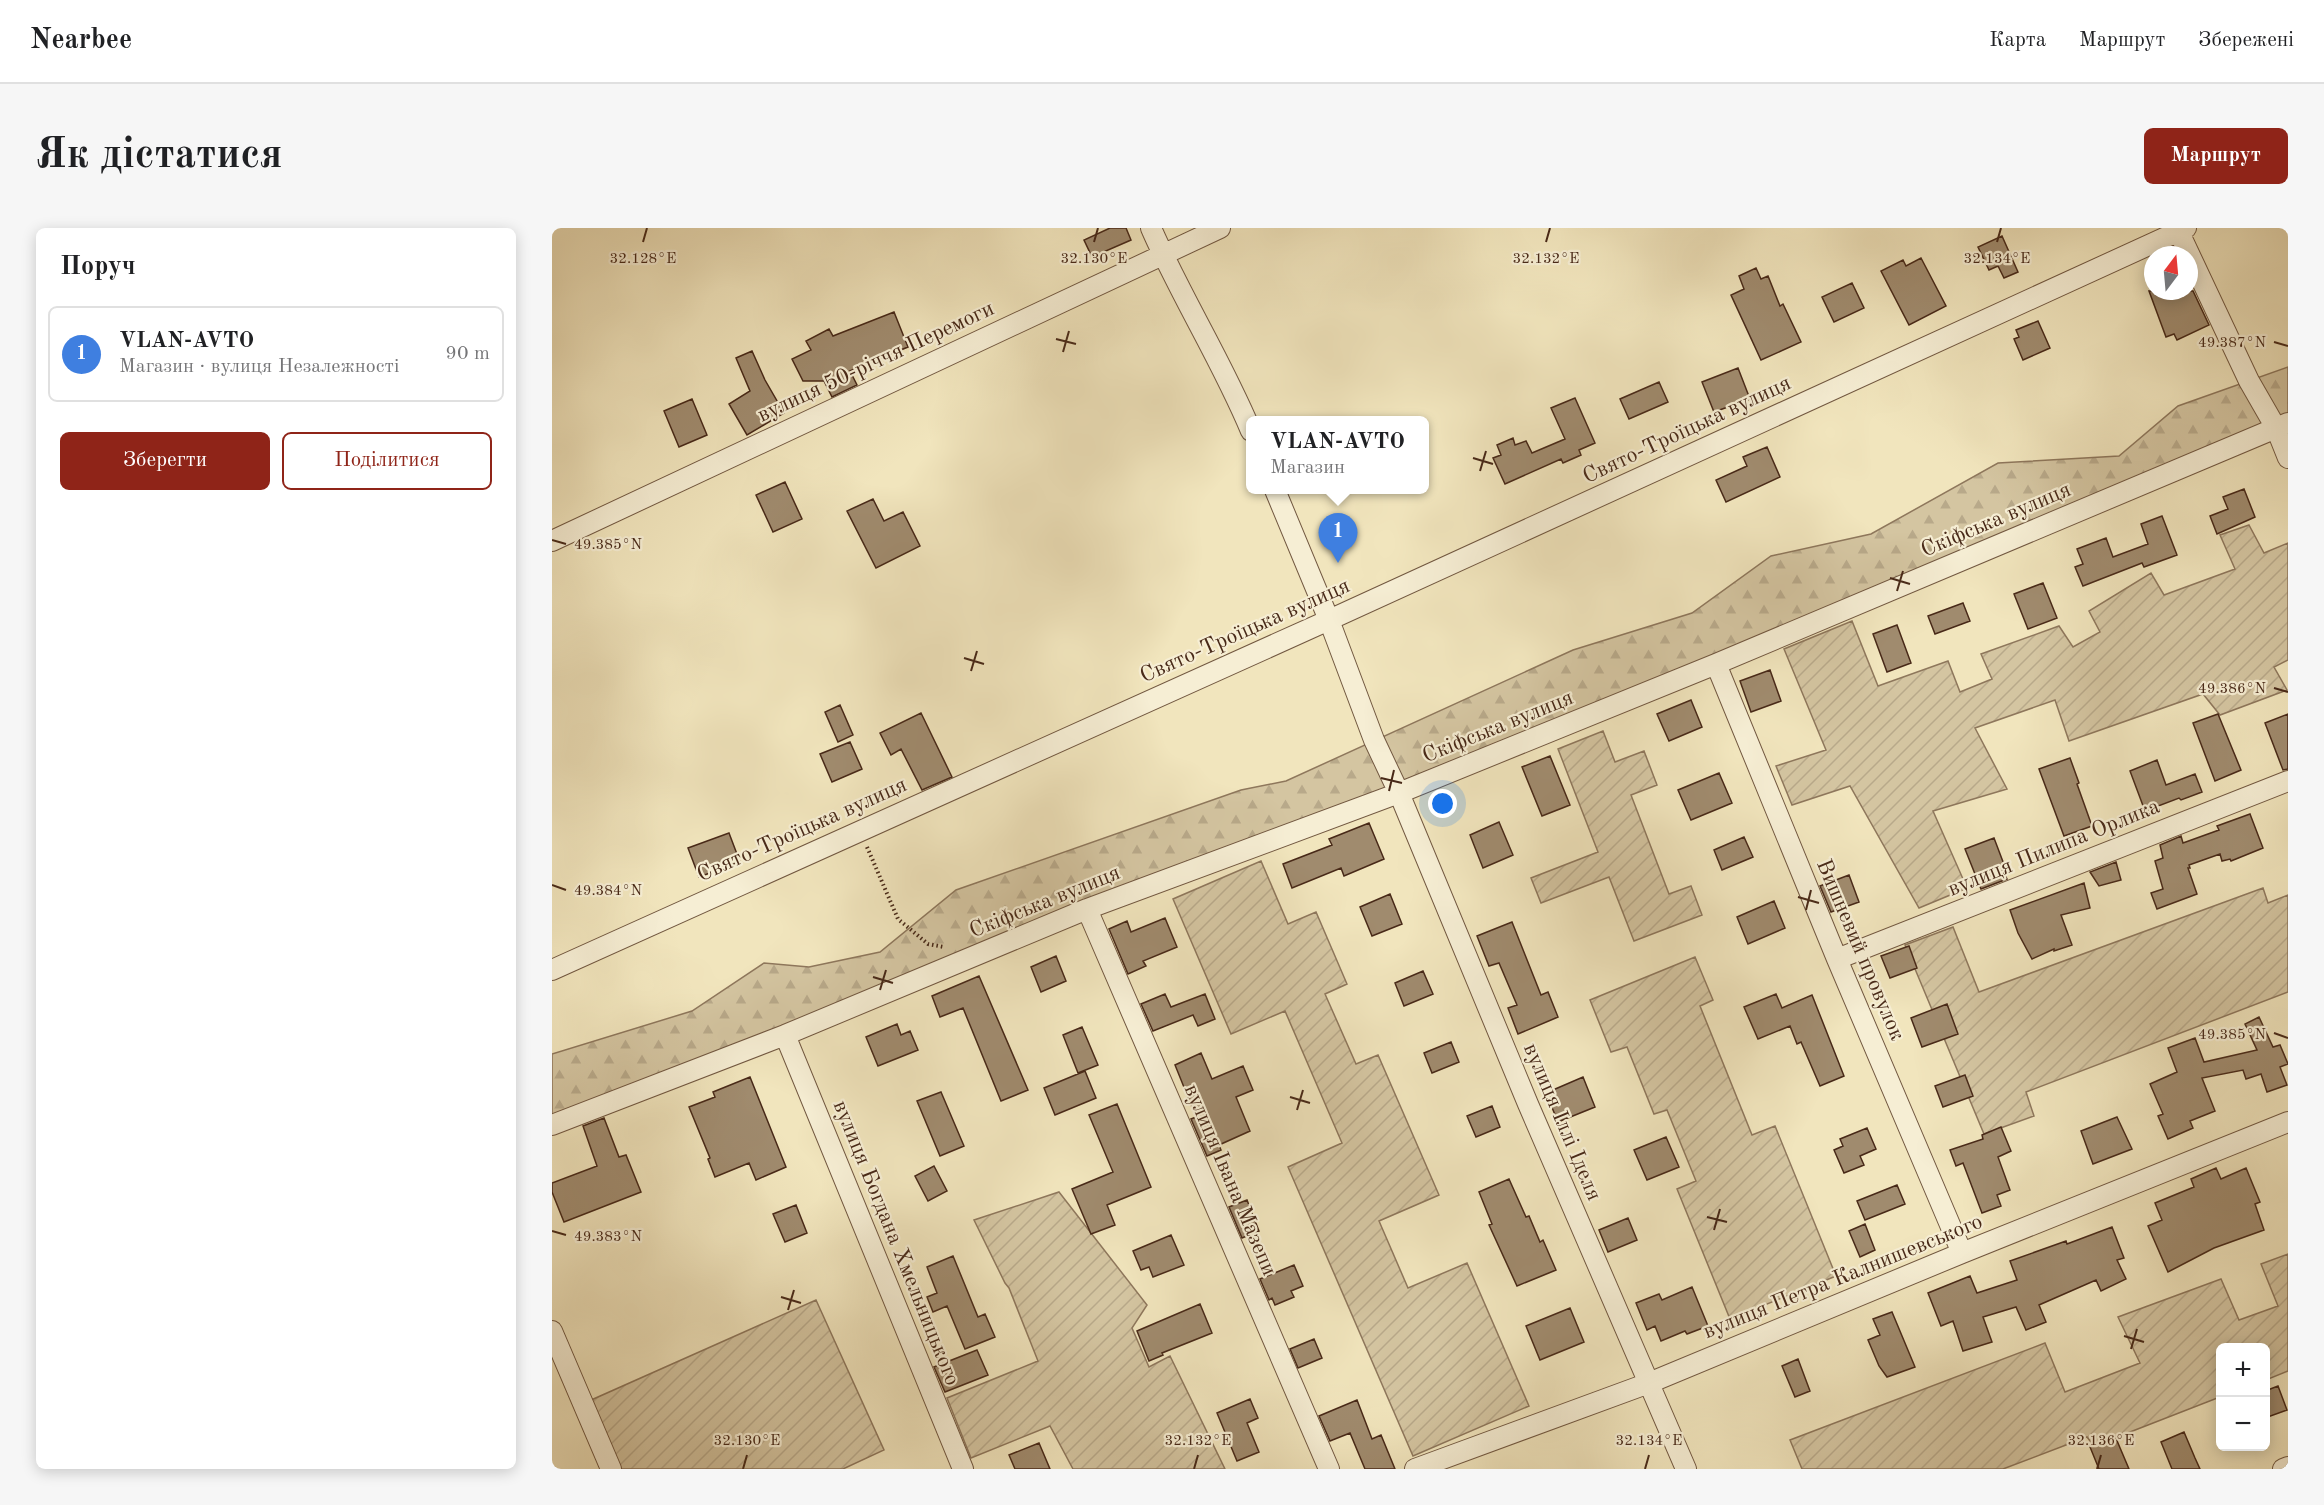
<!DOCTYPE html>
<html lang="uk">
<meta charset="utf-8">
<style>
:root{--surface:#fff;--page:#f6f6f6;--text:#202124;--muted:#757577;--line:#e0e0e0;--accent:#8f2418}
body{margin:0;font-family:"Old Standard TT",serif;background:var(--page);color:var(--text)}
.controls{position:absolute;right:18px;bottom:18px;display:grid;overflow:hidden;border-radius:9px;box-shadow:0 3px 15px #0003}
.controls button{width:54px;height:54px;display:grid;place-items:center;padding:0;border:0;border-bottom:2px solid var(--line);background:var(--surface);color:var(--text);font:30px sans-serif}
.compass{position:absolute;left:1592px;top:18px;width:54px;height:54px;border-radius:50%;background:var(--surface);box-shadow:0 3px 15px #0003;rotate:16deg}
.you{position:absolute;left:891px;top:576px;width:21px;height:21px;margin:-15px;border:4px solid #fff;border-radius:50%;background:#1a73e8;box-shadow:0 0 0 9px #1a73e833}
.badge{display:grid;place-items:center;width:39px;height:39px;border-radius:50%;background:var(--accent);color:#fff;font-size:20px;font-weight:700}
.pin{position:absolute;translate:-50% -50px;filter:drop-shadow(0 2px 3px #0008)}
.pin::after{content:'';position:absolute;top:32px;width:21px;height:18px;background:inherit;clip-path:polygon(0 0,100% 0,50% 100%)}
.popup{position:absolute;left:694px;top:188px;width:183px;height:78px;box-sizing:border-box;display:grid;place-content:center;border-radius:9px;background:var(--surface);filter:drop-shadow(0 2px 4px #0005);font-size:20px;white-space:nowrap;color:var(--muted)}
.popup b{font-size:22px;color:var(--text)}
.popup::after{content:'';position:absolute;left:50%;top:100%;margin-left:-12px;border:12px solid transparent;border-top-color:var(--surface)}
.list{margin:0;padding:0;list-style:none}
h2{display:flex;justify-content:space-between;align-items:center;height:78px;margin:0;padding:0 24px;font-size:26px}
h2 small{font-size:20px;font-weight:400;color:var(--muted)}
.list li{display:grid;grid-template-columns:39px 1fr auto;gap:18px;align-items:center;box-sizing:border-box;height:96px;margin:0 12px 12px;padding:0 12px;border:2px solid var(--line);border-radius:9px}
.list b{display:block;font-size:22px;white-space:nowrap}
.list p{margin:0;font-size:20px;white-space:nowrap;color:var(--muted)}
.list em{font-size:20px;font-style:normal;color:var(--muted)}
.actions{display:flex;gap:12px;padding:18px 24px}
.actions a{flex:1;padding:14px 0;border:2px solid var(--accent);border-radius:9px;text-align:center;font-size:21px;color:var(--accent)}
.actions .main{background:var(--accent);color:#fff}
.map{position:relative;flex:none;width:1736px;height:1241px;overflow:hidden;border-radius:9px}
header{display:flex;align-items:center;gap:36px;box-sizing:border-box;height:84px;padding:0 30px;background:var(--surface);border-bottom:2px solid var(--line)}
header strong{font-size:28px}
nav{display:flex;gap:33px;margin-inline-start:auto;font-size:21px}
.intro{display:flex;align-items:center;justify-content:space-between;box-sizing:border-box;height:144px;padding:0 36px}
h1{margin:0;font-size:42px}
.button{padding:15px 27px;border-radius:9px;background:var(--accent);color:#fff;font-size:21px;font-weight:700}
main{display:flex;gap:36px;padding:0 36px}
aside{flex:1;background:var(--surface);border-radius:9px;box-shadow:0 3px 15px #0003}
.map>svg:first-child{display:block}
.forest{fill:url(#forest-firs);stroke:#8e775c;stroke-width:1.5}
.garden{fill:url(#garden-furrows);stroke:#8e775c;stroke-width:1.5}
.building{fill:#a08b6e;stroke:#482918;stroke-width:1.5}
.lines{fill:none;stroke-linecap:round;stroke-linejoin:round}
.street-casing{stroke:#725841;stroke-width:22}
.path{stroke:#482918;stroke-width:4;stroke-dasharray:1.5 3;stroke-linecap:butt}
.street{stroke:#f6eed4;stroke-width:20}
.ticks{fill:none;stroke:#482918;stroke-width:2}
.labels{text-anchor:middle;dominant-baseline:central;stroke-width:4.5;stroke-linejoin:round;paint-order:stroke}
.street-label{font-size:22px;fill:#482918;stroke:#f6eed4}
.ticks-label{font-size:15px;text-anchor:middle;fill:#482918;stroke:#f6eed4;stroke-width:4.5;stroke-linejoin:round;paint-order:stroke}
</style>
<header>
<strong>Nearbee</strong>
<nav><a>Карта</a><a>Маршрут</a><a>Збережені</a></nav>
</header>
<div class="intro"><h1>Як дістатися</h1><a class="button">Маршрут</a></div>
<main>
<aside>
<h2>Поруч<small></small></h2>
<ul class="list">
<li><span class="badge" style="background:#3f7fe0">1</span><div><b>VLAN-AVTO</b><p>Магазин · вулиця Незалежності</p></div><em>90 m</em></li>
</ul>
<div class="actions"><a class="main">Зберегти</a><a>Поділитися</a></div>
</aside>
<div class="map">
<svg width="1736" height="1241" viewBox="0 0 1736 1241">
<defs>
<pattern id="forest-firs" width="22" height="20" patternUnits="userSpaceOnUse" patternTransform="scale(1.5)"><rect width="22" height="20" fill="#d4c5a1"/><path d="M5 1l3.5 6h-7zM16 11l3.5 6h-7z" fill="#b8a98a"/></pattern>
<pattern id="garden-furrows" width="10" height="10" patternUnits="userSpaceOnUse" patternTransform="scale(1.5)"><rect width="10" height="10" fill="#d4c5a1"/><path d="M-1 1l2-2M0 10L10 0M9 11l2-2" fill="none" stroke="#b8a98a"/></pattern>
</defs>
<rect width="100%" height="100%" fill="#f1e5bd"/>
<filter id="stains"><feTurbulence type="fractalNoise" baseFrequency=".00333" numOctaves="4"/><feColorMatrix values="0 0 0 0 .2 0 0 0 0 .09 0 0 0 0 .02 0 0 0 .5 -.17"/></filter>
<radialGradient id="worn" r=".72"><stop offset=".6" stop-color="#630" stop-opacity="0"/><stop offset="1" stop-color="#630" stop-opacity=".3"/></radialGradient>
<path class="forest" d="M 1736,139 L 1736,195 L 0,897 L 0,826 L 140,783 L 212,735 L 257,739 L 328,724 L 404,662 L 689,562 L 734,553 L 1021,422 L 1140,385 L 1219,328 L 1319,306 L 1446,235 L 1567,228 L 1626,178 Z"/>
<path class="garden" d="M 1697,297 L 1712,325 L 1736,315 L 1736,432 L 1722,439 L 1735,462 L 1668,487 L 1651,466 L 1517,513 L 1503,472 L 1423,500 L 1455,561 L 1381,583 L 1415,660 L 1367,680 L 1298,558 L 1240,577 L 1224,538 L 1274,522 L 1232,421 L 1300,393 L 1326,458 L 1396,433 L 1408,464 L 1440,451 L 1429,426 L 1507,398 L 1521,419 L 1548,404 L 1537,383 L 1599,345 L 1612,367 L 1683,341 L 1668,307 Z
M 1051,503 L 1063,534 L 1092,523 L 1105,557 L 1079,567 L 1117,666 L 1139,658 L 1150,687 L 1082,713 L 1057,649 L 989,675 L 979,650 L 1046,624 L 1006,521 Z
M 709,633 L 736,696 L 764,684 L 795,756 L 773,766 L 804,836 L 826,827 L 887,967 L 827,993 L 856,1060 L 915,1035 L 977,1178 L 861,1228 L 736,939 L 790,915 L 733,783 L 679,806 L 621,671 Z
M 1711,660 L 1716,675 L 1736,667 L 1736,764 L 1474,864 L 1482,888 L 1432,906 L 1353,717 L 1401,699 L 1427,764 Z
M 1143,729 L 1161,772 L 1148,778 L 1200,907 L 1223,898 L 1284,1048 L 1178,1091 L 1125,961 L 1144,953 L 1115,882 L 1102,886 L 1075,819 L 1059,824 L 1038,772 Z
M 507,964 L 595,1077 L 580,1100 L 597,1139 L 618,1128 L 673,1241 L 521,1241 L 498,1198 L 419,1230 L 395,1170 L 486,1133 L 457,1060 L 453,1055 L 422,992 Z
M 1736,1026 L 1736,1143 L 1714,1152 L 1714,1120 L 1668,1120 L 1668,1169 L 1542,1218 L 1535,1209 L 1451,1241 L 1250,1241 L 1238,1212 L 1493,1115 L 1513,1164 L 1588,1135 L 1566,1089 L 1669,1051 L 1687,1092 L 1726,1078 L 1709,1036 Z
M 264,1072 L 332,1222 L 291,1241 L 68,1241 L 37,1173 Z"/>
<path class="building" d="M 558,0 L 574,0 L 579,12 L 540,29 L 532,12 Z
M 1450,8 L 1466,44 L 1452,50 L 1446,38 L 1437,42 L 1426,19 Z
M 1369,30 L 1394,78 L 1357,97 L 1329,43 L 1351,32 L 1354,38 Z
M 1204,40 L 1209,51 L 1216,48 L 1228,78 L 1231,76 L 1249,114 L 1209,132 L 1179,67 L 1192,61 L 1187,48 Z
M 1300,55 L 1312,80 L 1282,94 L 1270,69 Z
M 1597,63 L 1641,63 L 1657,97 L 1625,112 L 1622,106 L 1614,109 Z
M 342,84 L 356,119 L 298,143 L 305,157 L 280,169 L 272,153 L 251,153 L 240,131 L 259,122 L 254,113 L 277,101 L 281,108 Z
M 1486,93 L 1498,120 L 1471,132 L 1462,111 L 1467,109 L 1464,102 Z
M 200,123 L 213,152 L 232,185 L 195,207 L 177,176 L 198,163 L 184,130 Z
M 1186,140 L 1198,171 L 1162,184 L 1150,154 Z
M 1107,154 L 1116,174 L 1077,191 L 1068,171 Z
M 1023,170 L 1043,215 L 1027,222 L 1029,227 L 1011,235 L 1009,231 L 953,256 L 941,230 L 949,227 L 945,217 L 961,210 L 963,217 L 974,213 L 980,225 L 1013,211 L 999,180 Z
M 140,171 L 155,207 L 127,219 L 112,183 Z
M 1215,219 L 1228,249 L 1174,274 L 1164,252 L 1195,238 L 1191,229 Z
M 233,254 L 250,291 L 221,304 L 204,267 Z
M 1692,261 L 1703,289 L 1665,306 L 1658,288 L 1676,281 L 1671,269 Z
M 321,271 L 332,293 L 351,284 L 368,318 L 324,340 L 295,283 Z
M 1610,288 L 1625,327 L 1592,339 L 1590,335 L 1531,358 L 1523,339 L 1531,336 L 1525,321 L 1554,310 L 1561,329 L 1596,316 L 1589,296 Z
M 1491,355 L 1505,390 L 1476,401 L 1462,366 Z
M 1411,375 L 1418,393 L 1383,406 L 1376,388 Z
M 1345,397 L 1359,435 L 1335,444 L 1321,406 Z
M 1218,442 L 1229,473 L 1199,484 L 1188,453 Z
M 1139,472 L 1150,499 L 1117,513 L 1105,486 Z
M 288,477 L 301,507 L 286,514 L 273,484 Z
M 369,485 L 400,549 L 370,562 L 349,521 L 339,527 L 328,505 Z
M 1666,486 L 1689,542 L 1663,553 L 1641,495 Z
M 1736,486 L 1736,541 L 1731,542 L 1713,495 Z
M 298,514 L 310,541 L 280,554 L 268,526 Z
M 998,528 L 1018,577 L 990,588 L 970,539 Z
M 1518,530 L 1527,555 L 1525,556 L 1540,598 L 1512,608 L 1487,541 Z
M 1605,532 L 1614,557 L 1643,546 L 1650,564 L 1629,572 L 1627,570 L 1593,583 L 1578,543 Z
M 1167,545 L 1180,575 L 1139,592 L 1126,562 Z
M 1698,586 L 1711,620 L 1679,633 L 1678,631 L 1670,633 L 1668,626 L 1637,637 L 1638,640 L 1636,640 L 1645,666 L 1605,681 L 1599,665 L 1611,661 L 1603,633 L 1611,630 L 1608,617 L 1629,608 L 1631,615 L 1667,602 L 1665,598 Z
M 947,594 L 961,627 L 931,640 L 918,607 Z
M 817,595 L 832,631 L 792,648 L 789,640 L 740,660 L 731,636 L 780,617 L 777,611 Z
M 177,605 L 188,634 L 147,649 L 136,620 Z
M 1192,609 L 1201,629 L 1170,642 L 1162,622 Z
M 1442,610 L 1453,639 L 1450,640 L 1455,651 L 1429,661 L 1413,621 Z
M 1564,634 L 1569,652 L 1547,658 L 1538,644 Z
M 1297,647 L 1307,674 L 1279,684 L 1268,658 Z
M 1532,655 L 1538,680 L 1509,687 L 1520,717 L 1502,723 L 1502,721 L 1480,731 L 1466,705 L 1458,682 Z
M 838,666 L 850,696 L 820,708 L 808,679 Z
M 1222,673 L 1233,700 L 1196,716 L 1185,689 Z
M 613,690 L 625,719 L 591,733 L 594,738 L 576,746 L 557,701 L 575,693 L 579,704 Z
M 960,694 L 989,767 L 996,764 L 1006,789 L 966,806 L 956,780 L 965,777 L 947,735 L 937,738 L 925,708 Z
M 1357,718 L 1365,740 L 1338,750 L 1329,728 Z
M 504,728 L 514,753 L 489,764 L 479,739 Z
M 871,743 L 881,766 L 852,778 L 843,755 Z
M 427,748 L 476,862 L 449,873 L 411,780 L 388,789 L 380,768 Z
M 613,766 L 619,779 L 653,766 L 663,791 L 646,798 L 641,787 L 601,803 L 589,776 Z
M 1224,766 L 1230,780 L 1260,767 L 1292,848 L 1268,858 L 1249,814 L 1245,816 L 1238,798 L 1206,811 L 1192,779 Z
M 1395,776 L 1406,806 L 1370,819 L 1359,790 Z
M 1707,789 L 1721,819 L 1728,817 L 1736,836 L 1728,839 L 1735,857 L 1715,864 L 1709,846 L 1694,851 L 1691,842 L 1650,850 L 1663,883 L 1638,893 L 1641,900 L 1616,911 L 1606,888 L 1611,886 L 1598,856 L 1625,844 L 1616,820 L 1643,810 L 1652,834 L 1705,822 L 1693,796 Z
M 345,796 L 349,807 L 358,803 L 366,822 L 326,838 L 314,809 Z
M 530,799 L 546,837 L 526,845 L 511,807 Z
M 899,814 L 907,834 L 880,845 L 872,825 Z
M 649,825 L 660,851 L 691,838 L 701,862 L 684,869 L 698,903 L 667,917 L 669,922 L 655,928 L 639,891 L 644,889 L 623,837 Z
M 533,843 L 544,870 L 503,887 L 492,860 Z
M 1413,847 L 1421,868 L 1391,879 L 1383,858 Z
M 198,849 L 234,939 L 204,952 L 197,935 L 163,949 L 156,931 L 158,930 L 137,879 L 163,869 L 161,864 Z
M 1031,849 L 1043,879 L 1006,894 L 994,865 Z
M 389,864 L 412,918 L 388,928 L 365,873 Z
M 565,876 L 599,959 L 555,977 L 563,997 L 539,1006 L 520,961 L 561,944 L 537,887 Z
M 940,878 L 948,899 L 924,909 L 915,888 Z
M 1565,889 L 1580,921 L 1541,936 L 1529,903 Z
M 52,890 L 67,929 L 74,927 L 89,964 L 12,994 L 0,964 L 0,955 L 45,938 L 31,898 Z
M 1449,899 L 1459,923 L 1446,929 L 1458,962 L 1445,967 L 1449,978 L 1430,985 L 1411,935 L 1404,938 L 1398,922 L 1431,911 L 1430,907 Z
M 1315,900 L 1324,921 L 1308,928 L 1312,937 L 1292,945 L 1282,922 L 1291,918 L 1288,911 Z
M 1114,909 L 1127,939 L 1095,952 L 1082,922 Z
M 382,938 L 395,963 L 376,973 L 363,948 Z
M 1664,940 L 1669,951 L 1694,940 L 1708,974 L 1703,976 L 1712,1002 L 1662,1020 L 1616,1044 L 1596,998 L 1610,992 L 1603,975 L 1642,959 L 1639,951 Z
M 957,951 L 974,989 L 977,988 L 988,1014 L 991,1012 L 1004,1042 L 965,1058 L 937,997 L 940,996 L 927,964 Z
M 1345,957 L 1353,976 L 1313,992 L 1305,973 Z
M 695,972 L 707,1003 L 690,1010 L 677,979 Z
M 244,977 L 255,1005 L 233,1014 L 221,986 Z
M 1076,990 L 1085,1012 L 1056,1024 L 1047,1002 Z
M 1313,996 L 1323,1022 L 1308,1029 L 1297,1003 Z
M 1560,999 L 1572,1030 L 1565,1032 L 1574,1051 L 1549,1063 L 1544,1052 L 1487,1077 L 1494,1094 L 1474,1102 L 1464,1079 L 1431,1089 L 1440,1114 L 1411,1123 L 1401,1093 L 1389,1098 L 1376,1065 L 1418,1048 L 1425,1065 L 1465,1052 L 1458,1033 L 1514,1013 L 1515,1016 Z
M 619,1007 L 632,1037 L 601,1049 L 597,1039 L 589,1042 L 581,1023 Z
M 401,1028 L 426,1089 L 433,1086 L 443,1109 L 413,1121 L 395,1078 L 381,1084 L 375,1069 L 385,1065 L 375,1039 Z
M 742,1037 L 751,1058 L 739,1063 L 742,1069 L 723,1077 L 720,1070 L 717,1072 L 708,1051 Z
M 1140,1059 L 1156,1098 L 1135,1106 L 1133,1103 L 1109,1113 L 1103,1098 L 1095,1102 L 1084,1075 L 1107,1066 L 1110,1072 Z
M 648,1076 L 660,1105 L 610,1125 L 611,1127 L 597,1133 L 585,1103 Z
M 1018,1080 L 1032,1114 L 988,1132 L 974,1098 Z
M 1340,1084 L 1363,1139 L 1335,1149 L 1327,1138 L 1316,1112 L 1328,1107 L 1321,1091 Z
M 762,1111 L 770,1130 L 746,1140 L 738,1121 Z
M 425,1122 L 436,1147 L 393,1164 L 382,1139 Z
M 1246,1131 L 1258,1163 L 1243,1169 L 1230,1138 Z
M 1726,1158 L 1735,1182 L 1713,1190 L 1713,1163 Z
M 698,1171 L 706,1190 L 695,1195 L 707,1224 L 685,1233 L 665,1185 Z
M 805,1172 L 820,1211 L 829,1207 L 843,1241 L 813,1241 L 798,1205 L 778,1213 L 767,1188 Z
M 1632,1204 L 1643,1230 L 1648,1241 L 1620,1241 L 1609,1214 Z
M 1563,1208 L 1577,1241 L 1547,1241 L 1538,1219 Z
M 487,1215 L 498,1241 L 463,1241 L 457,1227 Z"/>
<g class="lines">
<g class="street-casing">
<path id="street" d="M 599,0 C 629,69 670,133 699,203
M 1625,0 L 1697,153 L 1724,200 L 1736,230
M 723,262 L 777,392 L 822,512 L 847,565 L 976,876 L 1134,1241
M 0,313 L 668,0
M 1164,436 L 1285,731 L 1410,1025
M 535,681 L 777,1241
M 1285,731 L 1736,553
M 0,742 L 777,392 L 1634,0
M 233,807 L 411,1241
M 0,897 L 233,807 L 535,681 L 847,565 L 1164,436 L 1736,195
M 0,1103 L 59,1241
M 863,1241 L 1097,1155 L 1410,1025 L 1736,894
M 1731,1241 L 1736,1239"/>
</g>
<path class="path" d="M 315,619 L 346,691 L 376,716 L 392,719"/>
<use href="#street" class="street"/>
</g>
<path class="ticks" d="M 91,14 L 95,0M 542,14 L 546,0M 994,14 L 998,0M 1445,14 L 1449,0M 504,111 L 524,116M 1722,114 L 1736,118M 511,124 L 517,103M 921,230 L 941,236M 928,243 L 934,223M 0,312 L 14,316M 1338,350 L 1358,356M 1345,363 L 1351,343M 412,430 L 432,436M 419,443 L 425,423M 1722,460 L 1736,464M 829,550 L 850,555M 837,563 L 842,542M 0,657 L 14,662M 1246,669 L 1267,675M 1254,682 L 1259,662M 321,749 L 341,755M 328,762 L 334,742M 1722,805 L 1736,810M 738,869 L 758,875M 745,882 L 751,862M 1155,989 L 1175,994M 1162,1002 L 1168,981M 0,1003 L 14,1007M 229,1069 L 249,1075M 236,1082 L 242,1062M 1572,1108 L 1592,1114M 1579,1121 L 1585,1101M 191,1241 L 195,1227M 642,1241 L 646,1227M 1093,1241 L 1097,1227M 1545,1241 L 1549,1227"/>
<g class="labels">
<g class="street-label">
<text transform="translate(324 134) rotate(-25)">вулиця 50-річчя Перемоги</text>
<text transform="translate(1135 202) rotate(-25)">Свято-Троїцька вулиця</text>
<text transform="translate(1444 292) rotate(-23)">Скіфська вулиця</text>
<text transform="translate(693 403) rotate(-24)">Свято-Троїцька вулиця</text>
<text transform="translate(946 499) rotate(-22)">Скіфська вулиця</text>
<text transform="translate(250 602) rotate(-24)">Свято-Троїцька вулиця</text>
<text transform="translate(1502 620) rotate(-22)">вулиця Пилипа Орлика</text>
<text transform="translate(493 674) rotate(-22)">Скіфська вулиця</text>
<text transform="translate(1308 722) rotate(67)">Вишневий провулок</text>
<text transform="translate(1010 894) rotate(67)">вулиця Іллі Іделя</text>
<text transform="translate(678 952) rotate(67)">вулиця Івана Мазепи</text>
<text transform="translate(344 1015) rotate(68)">вулиця Богдана Хмельницького</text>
<text transform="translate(1291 1049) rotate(-22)">вулиця Петра Калнишевського</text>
</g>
</g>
<g class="ticks-label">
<text x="91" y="35">32.128°E</text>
<text x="542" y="35">32.130°E</text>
<text x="994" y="35">32.132°E</text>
<text x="1445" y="35">32.134°E</text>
<text x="1680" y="119">49.387°N</text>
<text x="56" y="321">49.385°N</text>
<text x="1680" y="465">49.386°N</text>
<text x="56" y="667">49.384°N</text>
<text x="1680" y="811">49.385°N</text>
<text x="56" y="1013">49.383°N</text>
<text x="195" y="1217">32.130°E</text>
<text x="646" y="1217">32.132°E</text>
<text x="1097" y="1217">32.134°E</text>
<text x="1549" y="1217">32.136°E</text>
</g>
<rect width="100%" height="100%" filter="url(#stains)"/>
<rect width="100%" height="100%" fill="url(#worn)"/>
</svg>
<div class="controls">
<button>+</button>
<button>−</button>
</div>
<svg class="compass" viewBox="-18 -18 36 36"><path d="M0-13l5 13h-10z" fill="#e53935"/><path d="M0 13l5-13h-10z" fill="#757577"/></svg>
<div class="you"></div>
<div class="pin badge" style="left:786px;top:335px;background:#3f7fe0">1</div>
<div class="popup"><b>VLAN-AVTO</b>Магазин</div>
</div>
</main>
